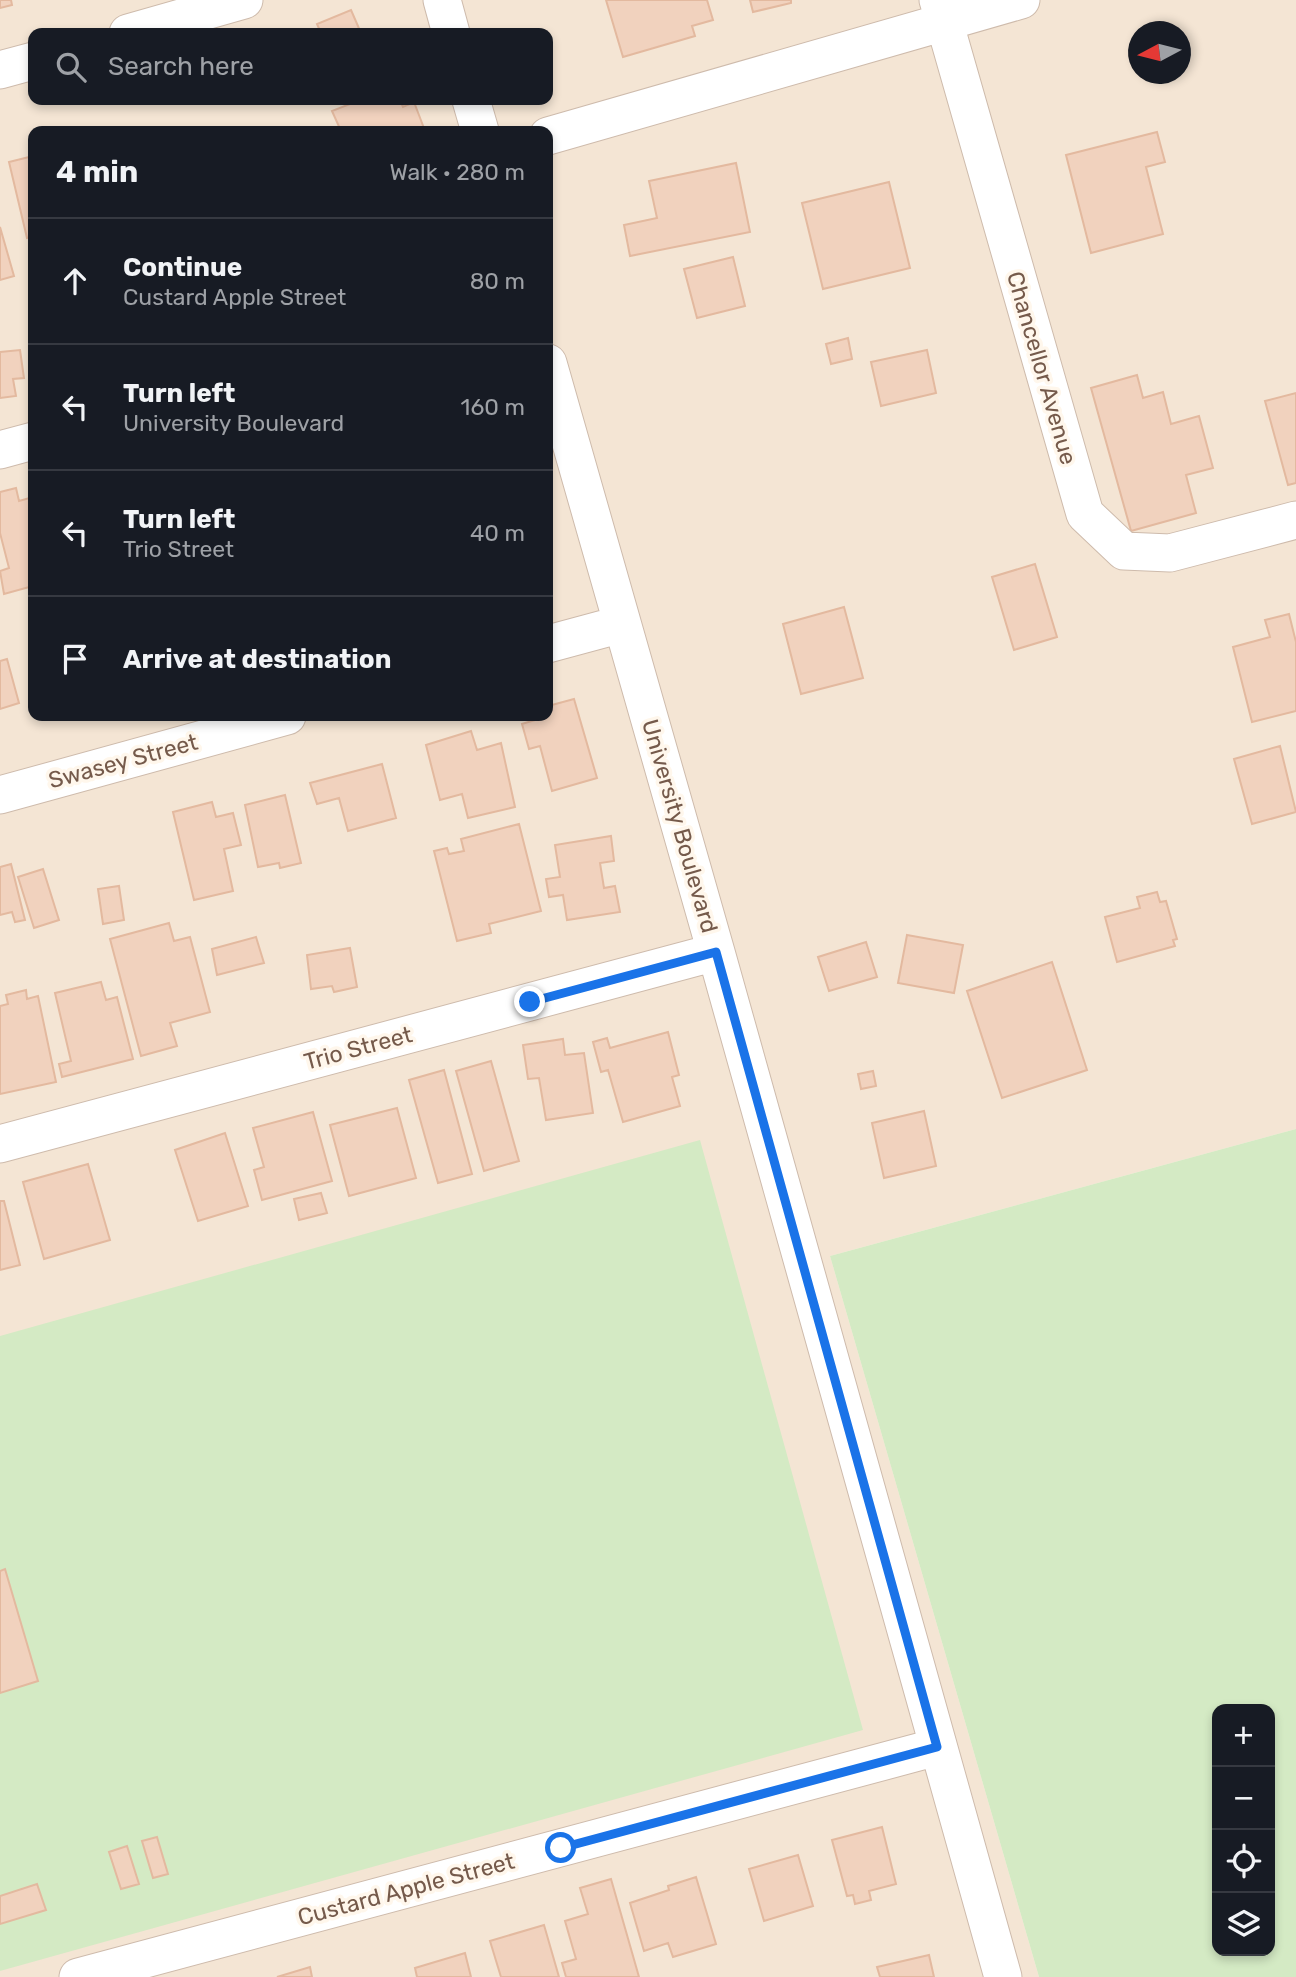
<!DOCTYPE html>
<meta charset="utf-8">
<style>
:root{--surface:#171b24;--page:#242831;--text:#f1f3f6;--muted:#9ea1a6;--line:#363941}
body{margin:0;font-family:Rubik,sans-serif;background:var(--page);color:var(--text)}
.controls{position:absolute;right:21px;bottom:21px;display:grid;overflow:hidden;border-radius:14px;box-shadow:0 4px 10px #0003}
.controls button{width:63px;height:63px;display:grid;place-items:center;padding:0;border:0;border-bottom:2px solid var(--line);background:var(--surface);color:var(--text);font:35px sans-serif}
.compass{position:absolute;left:1128px;top:21px;width:63px;height:63px;border-radius:50%;background:var(--surface);box-shadow:0 4px 10px #0003;rotate:263deg}
.stop{position:absolute;width:21px;height:21px;margin:-16px;border:5px solid #1a73e8;border-radius:50%;background:#fff}
.stop.end{background:#1a73e8;border-color:#fff;box-shadow:0 2px 7px #0008}
.list{margin:0;padding:0;list-style:none}
h2{display:flex;justify-content:space-between;align-items:center;height:91px;margin:0;padding:0 28px;font-size:30px}
h2 small{font-size:23px;font-weight:400;color:var(--muted)}
.list li{display:grid;grid-template-columns:46px 1fr auto;gap:21px;align-items:center;box-sizing:border-box;height:126px;padding:0 28px;border-top:2px solid var(--line)}
.list b{display:block;font-size:26px;white-space:nowrap}
.list p{margin:0;font-size:23px;white-space:nowrap;color:var(--muted)}
.list em{font-size:23px;font-style:normal;color:var(--muted)}
.icon{flex:none;width:38px;height:38px;fill:none;stroke:currentColor;stroke-width:2;stroke-linecap:round;stroke-linejoin:round}
.map{position:relative;flex:none;width:1296px;height:1977px;overflow:hidden}
.search{position:absolute;background:var(--surface);box-shadow:0 4px 10px #0003;left:28px;top:28px;width:525px;height:77px;display:flex;align-items:center;gap:18px;box-sizing:border-box;padding:0 24px;border-radius:14px;color:var(--muted);font-size:26px}
.panel{position:absolute;background:var(--surface);box-shadow:0 4px 10px #0003;left:28px;top:126px;width:525px;height:595px;border-radius:14px}
.map>svg:first-child{display:block}
.residential{fill:#f4e5d4;fill-rule:evenodd}
.green{fill:#d4eac4;fill-rule:evenodd}
.building{fill:#f1d2be;stroke:#e3b99f;stroke-width:2}
.lines{fill:none;stroke-linecap:round;stroke-linejoin:round}
.minor-casing{stroke:#cebbac;stroke-width:39}
.minor{stroke:#fff;stroke-width:37}
.route{stroke:#1a73e8;stroke-width:9}
.labels{text-anchor:middle;dominant-baseline:central;stroke-width:7;stroke-linejoin:round;paint-order:stroke}
.street-label{font-size:23px;fill:#755a4b;stroke:#fff7ec}
</style>
<div class="map">
<svg width="1296" height="1977" viewBox="0 0 1296 1977">
<rect width="100%" height="100%" fill="#fcf3e6"/>
<path class="residential" d="M 0,0 L 1296,0 L 1296,1129 L 830,1256 L 1039,1977 L 0,1977 ZM 1138,32 L 1180,32 L 1180,74 L 1138,74 ZM 33,33 L 548,33 L 548,100 L 33,100 ZM 33,131 L 548,131 L 548,716 L 33,716 Z"/>
<path class="green" d="M 1296,1129 L 1296,1977 L 1039,1977 L 830,1256 ZM 1217,1709 L 1270,1709 L 1270,1951 L 1217,1951 Z
M 700,1140 L 863,1730 L 0,1971 L 0,1336 Z"/>
<path class="building" d="M 0,0 L 11,0 L 12,5 L 0,8 Z
M 606,0 L 707,0 L 713,20 L 692,26 L 695,36 L 623,57 Z
M 750,0 L 791,0 L 791,3 L 753,12 Z
M 351,10 L 361,33 L 321,33 L 317,24 Z
M 348,100 L 400,100 L 403,107 L 414,102 L 425,131 L 341,131 L 332,111 L 350,104 Z
M 1157,132 L 1165,162 L 1146,167 L 1163,234 L 1091,253 L 1066,155 Z
M 33,156 L 33,236 L 27,238 L 9,162 Z
M 736,163 L 750,232 L 630,256 L 624,225 L 657,218 L 649,181 Z
M 889,182 L 910,268 L 823,289 L 802,203 Z
M 0,227 L 14,276 L 0,280 Z
M 733,257 L 745,306 L 697,318 L 684,269 Z
M 848,338 L 852,359 L 831,364 L 826,344 Z
M 20,350 L 24,378 L 13,379 L 16,396 L 0,398 L 0,352 Z
M 927,350 L 936,393 L 881,406 L 871,362 Z
M 1137,375 L 1143,398 L 1163,392 L 1171,424 L 1199,416 L 1213,468 L 1186,475 L 1196,513 L 1131,531 L 1091,388 Z
M 1296,393 L 1296,483 L 1288,485 L 1265,401 Z
M 16,488 L 19,501 L 33,497 L 33,586 L 4,594 L 0,571 L 9,568 L 0,533 L 0,492 Z
M 1035,564 L 1057,637 L 1014,650 L 992,577 Z
M 844,607 L 863,678 L 801,694 L 783,624 Z
M 1289,614 L 1296,642 L 1296,711 L 1252,722 L 1233,647 L 1270,637 L 1265,620 Z
M 7,659 L 19,703 L 0,709 L 0,661 Z
M 574,699 L 597,778 L 552,791 L 540,746 L 529,749 L 522,724 L 548,716 L 548,706 Z
M 471,731 L 477,750 L 501,743 L 515,807 L 468,818 L 462,794 L 440,800 L 426,745 Z
M 1280,746 L 1296,812 L 1252,824 L 1234,759 Z
M 382,764 L 396,818 L 348,831 L 339,798 L 317,804 L 310,783 Z
M 285,795 L 301,863 L 280,868 L 279,863 L 258,867 L 245,805 Z
M 212,802 L 216,817 L 233,813 L 241,845 L 224,849 L 233,891 L 194,900 L 173,812 Z
M 519,824 L 541,911 L 489,924 L 491,933 L 457,941 L 434,851 L 447,848 L 449,854 L 464,851 L 461,839 Z
M 611,836 L 614,861 L 600,863 L 604,888 L 615,886 L 620,912 L 567,920 L 563,895 L 549,897 L 546,879 L 560,877 L 555,845 Z
M 11,864 L 25,920 L 15,922 L 12,912 L 0,915 L 0,867 Z
M 43,869 L 59,920 L 34,928 L 18,877 Z
M 119,886 L 124,920 L 103,924 L 98,889 Z
M 1157,892 L 1160,902 L 1166,901 L 1177,939 L 1173,940 L 1175,946 L 1117,962 L 1105,917 L 1140,908 L 1137,897 Z
M 169,923 L 174,941 L 190,937 L 210,1012 L 170,1023 L 177,1046 L 141,1056 L 110,939 Z
M 907,935 L 963,945 L 954,993 L 898,983 Z
M 256,937 L 264,963 L 217,975 L 212,949 Z
M 866,942 L 877,977 L 829,991 L 818,957 Z
M 350,948 L 357,987 L 334,992 L 332,986 L 311,989 L 307,955 Z
M 1052,962 L 1087,1070 L 1002,1098 L 967,991 Z
M 101,982 L 106,1000 L 117,997 L 133,1059 L 62,1077 L 59,1064 L 71,1061 L 55,993 Z
M 26,990 L 27,999 L 38,996 L 56,1082 L 0,1094 L 0,1006 L 8,1004 L 6,995 Z
M 668,1032 L 679,1075 L 672,1077 L 680,1106 L 623,1122 L 608,1070 L 601,1072 L 593,1042 L 607,1038 L 610,1048 Z
M 563,1039 L 565,1055 L 584,1053 L 593,1113 L 546,1120 L 539,1078 L 528,1079 L 523,1045 Z
M 491,1061 L 519,1161 L 484,1171 L 456,1071 Z
M 444,1070 L 472,1174 L 438,1183 L 409,1080 Z
M 873,1071 L 876,1086 L 861,1089 L 858,1074 Z
M 397,1108 L 416,1178 L 349,1196 L 330,1125 Z
M 924,1111 L 936,1166 L 884,1178 L 872,1123 Z
M 313,1112 L 332,1181 L 262,1200 L 254,1170 L 264,1167 L 253,1128 Z
M 225,1133 L 248,1206 L 198,1221 L 175,1150 Z
M 88,1164 L 110,1240 L 44,1259 L 23,1182 Z
M 321,1193 L 327,1213 L 299,1220 L 294,1199 Z
M 0,1201 L 4,1201 L 20,1265 L 0,1270 Z
M 5,1569 L 38,1681 L 0,1693 L 0,1571 Z
M 882,1827 L 896,1884 L 869,1891 L 871,1900 L 855,1904 L 853,1895 L 847,1896 L 832,1840 Z
M 157,1837 L 168,1874 L 153,1878 L 142,1841 Z
M 127,1846 L 139,1884 L 121,1889 L 109,1852 Z
M 798,1855 L 813,1906 L 764,1921 L 749,1869 Z
M 696,1877 L 716,1944 L 673,1957 L 668,1943 L 644,1951 L 630,1903 L 669,1890 L 668,1886 Z
M 611,1879 L 639,1977 L 566,1977 L 562,1963 L 576,1959 L 565,1921 L 588,1914 L 580,1888 Z
M 37,1884 L 46,1910 L 0,1924 L 0,1896 Z
M 544,1925 L 559,1977 L 501,1977 L 490,1941 Z
M 465,1953 L 471,1977 L 417,1977 L 415,1968 Z
M 929,1955 L 934,1977 L 880,1977 L 877,1967 Z
M 310,1967 L 312,1977 L 277,1977 Z"/>
<g class="lines">
<g class="minor-casing">
<path id="minor" d="M 442,0 L 451,33
M 938,0 L 1085,514 L 1124,551 L 1170,553 L 1296,520
M 128,33 L 244,0
M 0,70 L 33,61
M 471,100 L 480,131
M 548,136 L 1021,0
M 548,363 L 716,952 L 1003,1977
M 0,450 L 33,441
M 548,644 L 622,624
M 0,795 L 287,716
M 0,1144 L 716,952
M 78,1977 L 937,1747"/>
</g>
<use href="#minor" class="minor"/>
</g>
<g class="lines">
<path class="route" d="M 530,1002 L 716,952 L 937,1747 L 561,1848"/>
</g>
<g class="labels">
<g class="street-label">
<text transform="translate(1042 368) rotate(74)">Chancellor Avenue</text>
<text transform="translate(123 761) rotate(-15)">Swasey Street</text>
<text transform="translate(680 826) rotate(74)">University Boulevard</text>
<text transform="translate(358 1048) rotate(-15)">Trio Street</text>
<text transform="translate(406 1889) rotate(-15)">Custard Apple Street</text>
</g>
</g>
</svg>
<div class="controls">
<button>+</button>
<button>−</button>
<button><svg class="icon" aria-label="locate" viewBox="0 0 24 24"><circle cx="12" cy="12" r="6"/><path d="M12 2v4M12 18v4M2 12h4M18 12h4"/></svg></button>
<button><svg class="icon" aria-label="layers" viewBox="0 0 24 24"><path d="M12 4l9 5-9 5-9-5zM3 14l9 5 9-5"/></svg></button>
</div>
<svg class="compass" viewBox="-18 -18 36 36"><path d="M0-13l5 13h-10z" fill="#e53935"/><path d="M0 13l5-13h-10z" fill="#9ea1a6"/></svg>
<div class="stop" style="left:561px;top:1848px"></div>
<div class="stop end" style="left:530px;top:1002px"></div>
<div class="search"><svg class="icon" aria-label="search" viewBox="0 0 24 24"><circle cx="10" cy="10" r="6"/><path d="M15 15l6 6"/></svg>Search here</div>
<section class="panel">
<h2>4 min<small>Walk · 280 m</small></h2>
<ul class="list">
<li><svg class="icon" aria-label="ahead" viewBox="0 0 24 24"><path d="M12 20V5M6 11l6-6 6 6"/></svg><div><b>Continue</b><p>Custard Apple Street</p></div><em>80 m</em></li>
<li><svg class="icon" aria-label="left" viewBox="0 0 24 24"><path d="M17 20v-9H6M10 6l-5 5 5 5"/></svg><div><b>Turn left</b><p>University Boulevard</p></div><em>160 m</em></li>
<li><svg class="icon" aria-label="left" viewBox="0 0 24 24"><path d="M17 20v-9H6M10 6l-5 5 5 5"/></svg><div><b>Turn left</b><p>Trio Street</p></div><em>40 m</em></li>
<li><svg class="icon" aria-label="arrive" viewBox="0 0 24 24"><path d="M6 21V4h12l-3 4 3 4H6"/></svg><div><b>Arrive at destination</b></div></li>
</ul>
</section>
</div>
